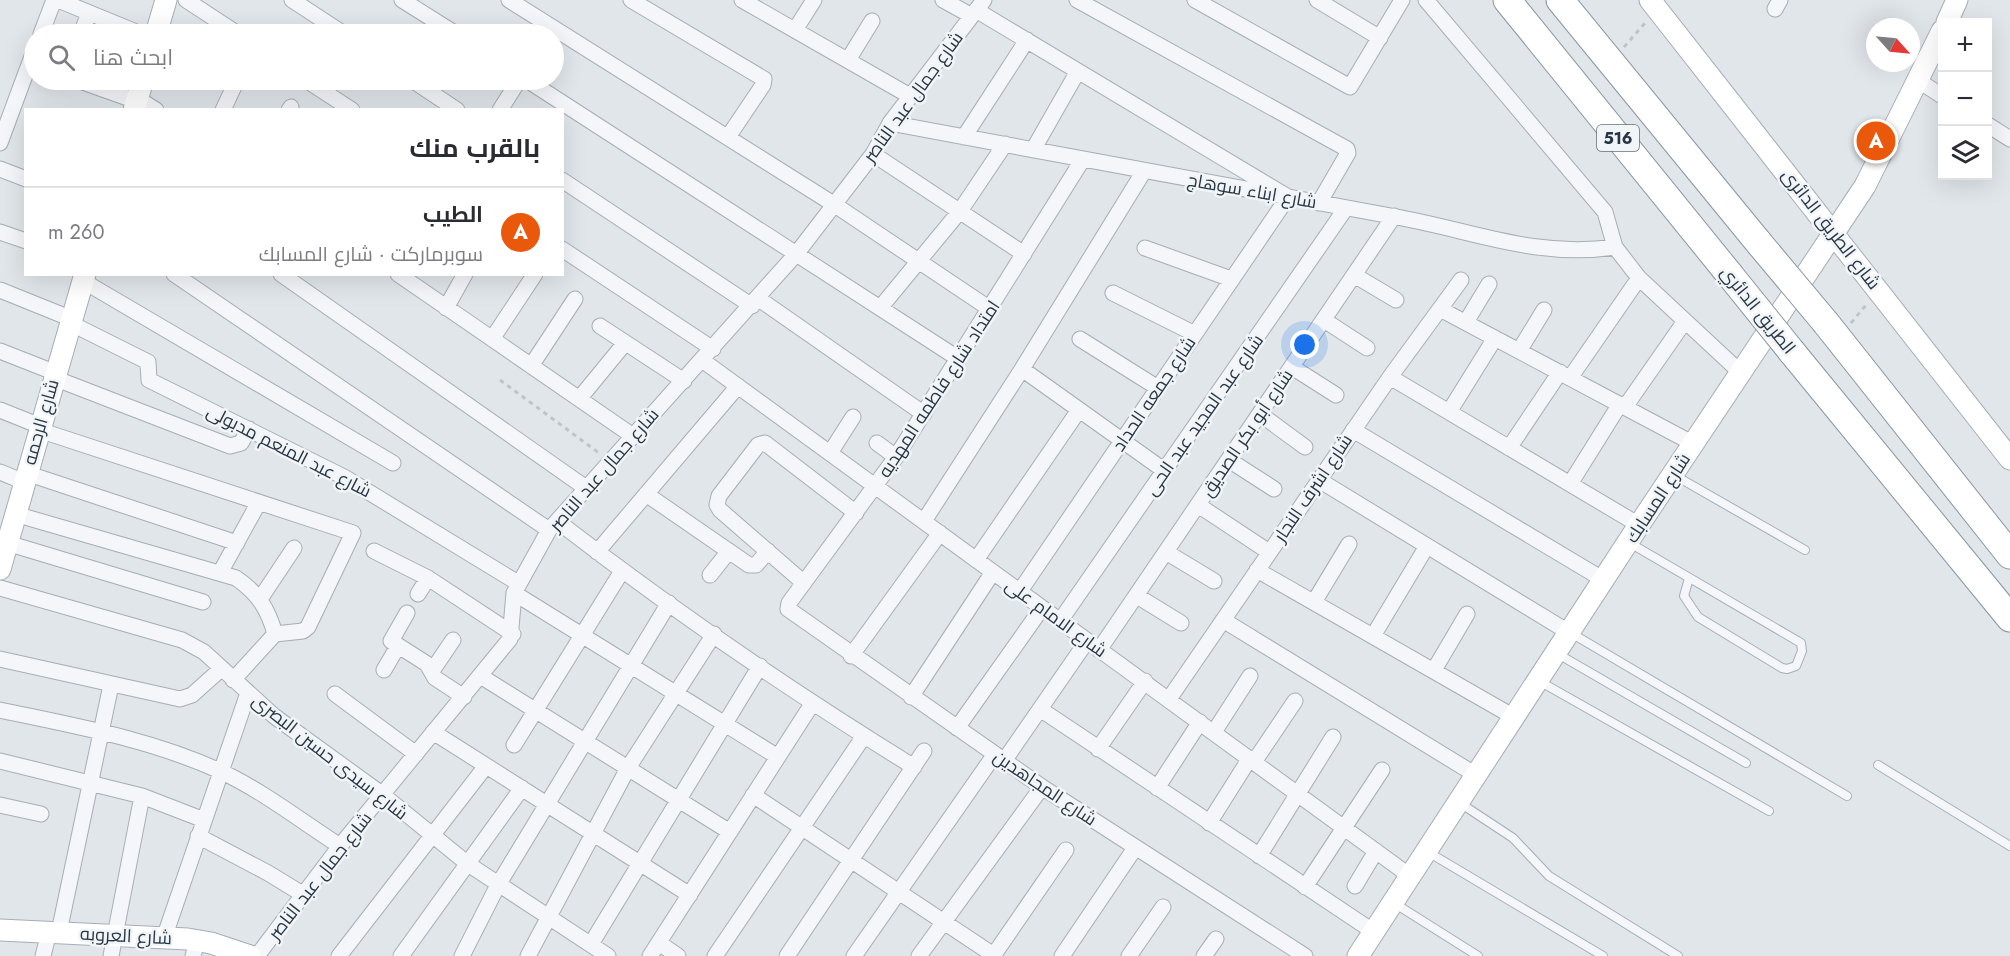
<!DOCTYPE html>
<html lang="ar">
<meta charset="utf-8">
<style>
:root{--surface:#fff;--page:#f2f2f3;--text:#2b2b33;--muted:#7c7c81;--line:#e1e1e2;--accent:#ea580c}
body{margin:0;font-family:Jost,Cairo,sans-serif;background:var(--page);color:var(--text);direction:rtl}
.controls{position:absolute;right:18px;top:18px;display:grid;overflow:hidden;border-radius:0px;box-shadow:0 6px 24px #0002}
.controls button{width:54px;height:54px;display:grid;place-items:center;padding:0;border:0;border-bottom:2px solid var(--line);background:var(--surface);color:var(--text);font:30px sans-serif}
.compass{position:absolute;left:1866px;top:18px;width:54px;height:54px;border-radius:50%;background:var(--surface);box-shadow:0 6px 24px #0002;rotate:117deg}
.you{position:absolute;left:1305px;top:345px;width:21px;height:21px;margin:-15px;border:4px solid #fff;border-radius:50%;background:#1a73e8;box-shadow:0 0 0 9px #1a73e833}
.badge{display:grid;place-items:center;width:39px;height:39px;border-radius:50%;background:var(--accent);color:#fff;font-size:20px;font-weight:700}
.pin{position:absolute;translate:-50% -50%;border:3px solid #fff;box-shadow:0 2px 6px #0006}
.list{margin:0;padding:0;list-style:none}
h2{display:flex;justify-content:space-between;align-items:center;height:78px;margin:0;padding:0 24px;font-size:26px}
h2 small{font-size:20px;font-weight:400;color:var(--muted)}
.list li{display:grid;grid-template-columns:39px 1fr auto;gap:18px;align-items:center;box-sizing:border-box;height:90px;padding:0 24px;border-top:2px solid var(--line)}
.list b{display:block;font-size:22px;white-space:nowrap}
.list p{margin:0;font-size:20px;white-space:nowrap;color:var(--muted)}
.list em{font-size:20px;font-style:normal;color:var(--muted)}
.icon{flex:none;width:33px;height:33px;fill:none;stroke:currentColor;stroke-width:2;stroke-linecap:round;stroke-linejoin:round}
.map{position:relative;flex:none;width:2010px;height:956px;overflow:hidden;direction:ltr}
.search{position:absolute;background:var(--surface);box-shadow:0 6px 24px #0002;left:24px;top:24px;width:540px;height:66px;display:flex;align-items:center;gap:15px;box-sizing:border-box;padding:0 21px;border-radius:33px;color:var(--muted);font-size:22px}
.panel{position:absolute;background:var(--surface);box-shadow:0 6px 24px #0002;left:24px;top:108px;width:540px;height:168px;border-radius:0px;direction:rtl}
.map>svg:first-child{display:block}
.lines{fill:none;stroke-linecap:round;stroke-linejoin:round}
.lane-casing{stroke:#a6adb6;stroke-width:10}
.street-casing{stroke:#a6adb6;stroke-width:17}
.secondary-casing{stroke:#a6adb6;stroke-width:23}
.highway-casing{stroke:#8895a2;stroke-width:29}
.path{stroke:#bfc4ca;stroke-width:3;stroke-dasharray:4.5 4.5;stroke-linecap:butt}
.lane{stroke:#f4f6f9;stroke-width:8}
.street{stroke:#f4f6f9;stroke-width:15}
.secondary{stroke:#fff;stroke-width:21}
.highway{stroke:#fff;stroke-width:27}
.highway-bridge-casing{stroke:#8895a2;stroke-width:29;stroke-linecap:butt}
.highway-bridge{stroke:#fff;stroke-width:27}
.labels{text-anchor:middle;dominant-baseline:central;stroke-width:5;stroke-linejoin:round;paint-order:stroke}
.shield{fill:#f1f5f8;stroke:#646f7a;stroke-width:1.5}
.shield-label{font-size:16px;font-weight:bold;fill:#283544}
.street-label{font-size:18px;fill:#283544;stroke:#f1f5f8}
</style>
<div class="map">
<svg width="2010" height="956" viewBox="0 0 2010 956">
<rect width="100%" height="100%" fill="#e1e6eb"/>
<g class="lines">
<g class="lane-casing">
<path id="lane" d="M 1674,475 L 1805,550
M 1628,542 L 1801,643 L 1802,651 L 1796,666 L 1787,669 L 1782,668 L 1698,617 L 1684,596 L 1689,578
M 1571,633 L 1847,796
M 1558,654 L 1746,763
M 1539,681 L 1769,811
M 1878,765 L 2010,846
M 1460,803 L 1513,838 L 1549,876 L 1678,956
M 1428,852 L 1603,956
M 1394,903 L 1478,956"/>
</g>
<g class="street-casing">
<path id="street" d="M 58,0 L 141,34
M 186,0 L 238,34
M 292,0 L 344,34
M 402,0 L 456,34
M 509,0 L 835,205 L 990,309
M 631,0 L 764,79 L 763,85 L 728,137
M 742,0 L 910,96
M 943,0 L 972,16
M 1077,0 L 1347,149 L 1348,153 L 1319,203
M 1195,0 L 1350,87 L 1402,0
M 1317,0 L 1380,38
M 1426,0 L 1605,212 L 1615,247 L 1639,278 L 1740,372
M 1775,9 L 1780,0
M 976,10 L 1288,197 L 1020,591
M 795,30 L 814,0
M 41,34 L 54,0
M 81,34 L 89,13
M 848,60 L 872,21
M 77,80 L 136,101
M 306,80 L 352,110
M 412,80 L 457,110
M 527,80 L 959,359
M 1919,81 L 1942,96
M 137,98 L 156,110
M 223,110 L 237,80
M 289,110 L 291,107
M 500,110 L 519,80
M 890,123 C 1057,154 1224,186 1391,216 C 1469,229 1534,259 1615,247
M 1988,125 L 2010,139
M 964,137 L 1027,40
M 0,143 L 34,51
M 1033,150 L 1078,71
M 873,154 L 1024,254
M 1083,159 L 896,457 L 789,603 L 788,609 L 1042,787 L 1305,956
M 0,169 L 26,179
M 562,180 L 752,306
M 0,232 L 26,241
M 1145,248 L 1231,279
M 562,249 L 713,349
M 174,274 L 549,530
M 281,274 L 586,488
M 398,274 L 633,436
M 1354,275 L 1396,300
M 83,281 L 393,463
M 0,290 L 72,319
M 1113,293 L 1195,334
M 759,299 L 924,414
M 446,308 L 465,274
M 880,308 L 960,211 L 1005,144
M 1440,309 L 1694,444
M 1324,320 L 1367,348
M 1466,322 L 1489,284
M 70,323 L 148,362 L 149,380 L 344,477 L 518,583
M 600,326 L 684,381
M 492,339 L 535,274
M 1080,339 L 1158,388
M 0,351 L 56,373
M 1519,351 L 1544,310
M 702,360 L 1410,876
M 531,366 L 575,299
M 1292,367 L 1336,395
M 1022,369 L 1165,471
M 1390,377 L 1639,525
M 54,378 L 230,446 L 241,443 L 249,429
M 1570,378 L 1639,278
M 579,399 L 625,343
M 1625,407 L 1685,321
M 0,410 L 40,426
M 1449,412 L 1495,338
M 1260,414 L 1305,447
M 39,430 L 353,533 L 308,627 L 303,631 L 275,634 L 233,680
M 1353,430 L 1604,580
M 877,443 L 896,457
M 1509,448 L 1560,372
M 830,453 L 853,417
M 1229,460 L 1274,489
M 0,472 L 24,482
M 26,473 L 237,543
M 1319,480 L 1570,633
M 1570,484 L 1620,404
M 646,494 L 749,565 L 756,565 L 768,551
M 1198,505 L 1269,552
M 15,514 L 236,578 C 258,593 268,609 275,634
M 557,521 C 671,609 791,691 914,767
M 924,521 L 1022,369 L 1144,171
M 7,543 L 203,602
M 374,551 L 428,578 L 513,634
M 597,552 L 738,386
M 1166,552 L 1214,581
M 976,560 L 1079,410
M 1257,570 L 1514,717
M 221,571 L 259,502
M 710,575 L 729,551
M 804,583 L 720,510 L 717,505 L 719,496 L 758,445 L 765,443 L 856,513
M 0,588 L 182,640 L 204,652 L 274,716 L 383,795 L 468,864 L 608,956
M 514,593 L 778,757
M 418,594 L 428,578
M 1137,596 L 1181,623
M 260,599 L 294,548
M 1314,602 L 1349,544
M 407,613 L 391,641 L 427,664 L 435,678 L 464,697
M 1223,620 L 1476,775
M 1060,621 L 1346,208
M 1373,636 L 1427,546
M 1099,650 L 1394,216
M 851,656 L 940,533
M 0,659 L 180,699 L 192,695 L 221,669
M 384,670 L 398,646
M 1434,670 L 1467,614
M 432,671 L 453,640
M 482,677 L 730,832
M 335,694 L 416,754
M 911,697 L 993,572
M 1169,699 L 1390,377 L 1461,280
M 1040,709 L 1374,932
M 0,710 C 75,726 150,739 220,771 C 263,791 301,821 340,846
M 957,728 L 1042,608
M 433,732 L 690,895
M 1214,732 L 1250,676
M 514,745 L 622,571
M 1098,749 L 1145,681
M 0,761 L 142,796 L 204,820
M 1004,761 L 1087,641
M 1254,762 L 1295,701
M 1157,788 L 1200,722
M 753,795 L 995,956
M 0,805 L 41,814
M 1209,823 L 1250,758
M 198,836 L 268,873 L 304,895
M 1259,856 L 1333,737
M 1355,886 L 1376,851
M 1305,887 L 1382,770
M 59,932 L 111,685
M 164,938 L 248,693
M 659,943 L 678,956
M 591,944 L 760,666
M 43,956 L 49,932
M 111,956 L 142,796
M 193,956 L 197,941
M 257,956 L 340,846 L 510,639 L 514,593 L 549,530 L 797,253 L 873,154 L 890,123 L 984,0
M 339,956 L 486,766
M 401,956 L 522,788
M 462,956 L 498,885 L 669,603
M 528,956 L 628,768 L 714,634
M 650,956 L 812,704
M 715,956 L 864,736
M 787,956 L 924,751
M 854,956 L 995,754
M 919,956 L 1042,787
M 993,956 L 1066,850
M 1062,956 L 1135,848
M 1129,956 L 1163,907
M 1204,956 L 1216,939"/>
</g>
<g class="secondary-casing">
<path id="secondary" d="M 1650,0 L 2010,459
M 1947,22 L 1957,0
M 156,34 L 166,0
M 134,110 L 143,80
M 0,569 L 85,274
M 0,930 L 188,939 L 211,943 L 250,956
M 1358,956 L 1639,525 L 1865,186 L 1942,31"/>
</g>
<g class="highway-casing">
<path id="highway" d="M 1507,0 L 1730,275
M 1560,0 L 1759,243
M 1826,323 L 2010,555
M 1792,352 L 2010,618"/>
</g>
<path class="path" d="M 1624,47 L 1645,23
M 1851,323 L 1866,305
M 500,380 L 599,453"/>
<use href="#lane" class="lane"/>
<use href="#street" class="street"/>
<use href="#secondary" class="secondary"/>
<use href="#highway" class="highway"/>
<g class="highway-bridge-casing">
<path id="highway-bridge" d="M 1759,243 L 1826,323
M 1730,275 L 1792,352"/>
</g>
<use href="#highway-bridge" class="highway-bridge"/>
</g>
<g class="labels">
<rect class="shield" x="1597" y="125" width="42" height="26" rx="4.5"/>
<g class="shield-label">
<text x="1618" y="138">516</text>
</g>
<g class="street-label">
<text transform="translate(913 97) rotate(-54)">شارع جمال عبد الناصر</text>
<text transform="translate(1252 191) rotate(10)">شارع ابناء سوهاج</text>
<text transform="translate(1831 229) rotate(52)">شارع الطريق الدائرى</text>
<text transform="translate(1758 310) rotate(51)">الطريق الدائري</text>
<text transform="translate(939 389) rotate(-57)">امتداد شارع فاطمه المهديه</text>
<text transform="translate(1154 394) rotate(-56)">شارع جمعه الحداد</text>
<text transform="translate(1204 415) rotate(-55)">شارع عبد المجيد عبد الحى</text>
<text transform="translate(41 422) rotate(-74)">شارع الرحمه</text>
<text transform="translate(1247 433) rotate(-56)">شارع أبو بكر الصديق</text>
<text transform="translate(289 451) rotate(27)">شارع عبد المنعم مدبولى</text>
<text transform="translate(604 470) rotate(-49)">شارع جمال عبد الناصر</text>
<text transform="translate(1313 488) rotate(-56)">شارع اشرف النجار</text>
<text transform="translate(1658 498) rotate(-57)">شارع المسابك</text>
<text transform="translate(1056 618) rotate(36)">شارع الامام على</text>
<text transform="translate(330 757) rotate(38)">شارع سيدى حسين البصرى</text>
<text transform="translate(1045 788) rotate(34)">شارع المجاهدين</text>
<text transform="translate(320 876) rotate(-52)">شارع جمال عبد الناصر</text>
<text transform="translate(126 936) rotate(3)">شارع العروبه</text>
</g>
</g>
</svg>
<div class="controls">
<button>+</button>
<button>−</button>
<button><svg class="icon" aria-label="layers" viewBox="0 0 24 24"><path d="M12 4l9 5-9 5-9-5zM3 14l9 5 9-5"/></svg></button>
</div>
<svg class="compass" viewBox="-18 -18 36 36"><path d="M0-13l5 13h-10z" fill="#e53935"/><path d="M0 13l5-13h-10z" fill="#7c7c81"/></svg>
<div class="you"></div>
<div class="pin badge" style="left:1876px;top:141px">A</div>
<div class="search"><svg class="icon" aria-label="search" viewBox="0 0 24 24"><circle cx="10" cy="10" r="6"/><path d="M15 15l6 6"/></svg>ابحث هنا</div>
<section class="panel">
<h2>بالقرب منك<small></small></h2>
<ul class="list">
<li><span class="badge">A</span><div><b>الطيب</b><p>سوبرماركت · شارع المسابك</p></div><em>260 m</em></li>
</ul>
</section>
</div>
